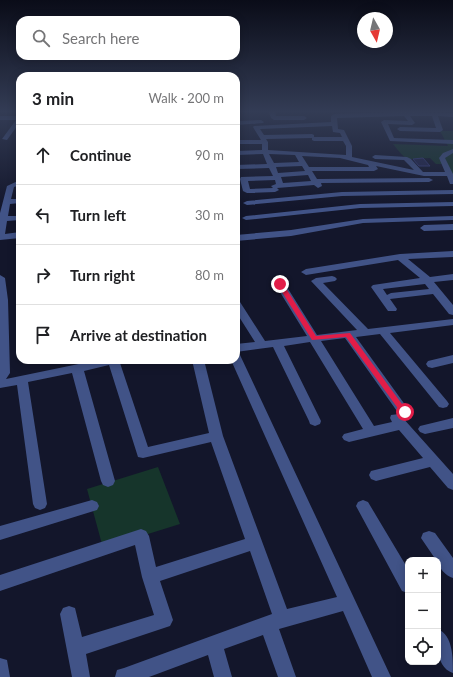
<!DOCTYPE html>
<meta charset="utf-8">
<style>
:root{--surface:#fff;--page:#f6f6f6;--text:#202124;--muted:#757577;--line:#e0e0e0}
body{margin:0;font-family:Lato,sans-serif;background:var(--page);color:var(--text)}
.controls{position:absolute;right:12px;bottom:12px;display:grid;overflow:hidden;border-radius:8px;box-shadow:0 2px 10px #0003}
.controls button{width:36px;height:36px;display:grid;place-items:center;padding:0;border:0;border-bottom:1px solid var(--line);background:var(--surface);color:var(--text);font:20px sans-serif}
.compass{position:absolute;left:357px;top:12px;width:36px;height:36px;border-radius:50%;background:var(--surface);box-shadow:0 2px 10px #0003;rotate:172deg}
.stop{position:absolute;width:12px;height:12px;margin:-9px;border:3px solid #e11d48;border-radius:50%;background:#fff}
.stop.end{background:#e11d48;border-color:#fff;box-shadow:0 1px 4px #0008}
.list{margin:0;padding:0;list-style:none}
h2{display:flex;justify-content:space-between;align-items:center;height:52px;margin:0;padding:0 16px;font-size:17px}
h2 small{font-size:13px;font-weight:400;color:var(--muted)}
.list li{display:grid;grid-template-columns:26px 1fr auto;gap:12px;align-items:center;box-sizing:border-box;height:60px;padding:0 16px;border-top:1px solid var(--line)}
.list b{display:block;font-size:15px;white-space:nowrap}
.list em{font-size:13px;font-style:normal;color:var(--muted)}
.icon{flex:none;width:22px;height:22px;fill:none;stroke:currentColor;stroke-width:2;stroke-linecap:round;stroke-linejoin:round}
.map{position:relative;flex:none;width:453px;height:677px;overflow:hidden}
.search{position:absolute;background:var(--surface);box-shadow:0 2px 10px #0003;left:16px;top:16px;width:224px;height:44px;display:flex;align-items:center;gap:10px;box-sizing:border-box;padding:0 14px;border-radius:12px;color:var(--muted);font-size:15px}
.panel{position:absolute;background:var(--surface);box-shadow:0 2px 10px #0003;left:16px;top:72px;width:224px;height:292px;border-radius:12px}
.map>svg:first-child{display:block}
.green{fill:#16352b}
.building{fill:#20244b;stroke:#343a76}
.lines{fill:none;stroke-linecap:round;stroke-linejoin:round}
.minor{fill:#415387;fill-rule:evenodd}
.route{fill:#e11d48}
</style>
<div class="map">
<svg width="453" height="677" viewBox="0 0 453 677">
<rect width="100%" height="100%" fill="#13162b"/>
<path class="green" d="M 440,131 L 453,131 L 453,174 L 448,174 L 444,164 L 436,164 L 430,158 C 406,159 408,163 393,144 L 448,146 Z
M 158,467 L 180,524 L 103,548 L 87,489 Z"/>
<path class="building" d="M 423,158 L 430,166 L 419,166 L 413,159 Z"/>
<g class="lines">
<path class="minor" d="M 269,112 L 275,112 L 276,116 L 304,116 L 307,118 L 304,120 L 274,120 L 271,118 Z
M 401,112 L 453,113 L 453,117 L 438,116 L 443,130 L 440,132 L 400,131 L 397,129 L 400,127 L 436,128 L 432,116 L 410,116 L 415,123 L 412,125 L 388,124 L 394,138 L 453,140 L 453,144 L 390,141 L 381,122 L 384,120 L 408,121 L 404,116 L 337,118 L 338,129 L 344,130 L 352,146 L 352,157 L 414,170 L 404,160 L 375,159 L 372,157 L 375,155 L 407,157 L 411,159 L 423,172 L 445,172 L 439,158 L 443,153 L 453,149 L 453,153 L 445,158 L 453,174 L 453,184 L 450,184 L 447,176 L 424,176 L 376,166 L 378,169 L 374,171 L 312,171 L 317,179 L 429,178 L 433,180 L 429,182 L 321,183 L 322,186 L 318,188 L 314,185 L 277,188 L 279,190 L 275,192 L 247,193 L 243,191 L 240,179 L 241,177 L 273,176 L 269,168 L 236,169 L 236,165 L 267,164 L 263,154 L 236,155 L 236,151 L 262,150 L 262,144 L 236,144 L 236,140 L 261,140 L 253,127 L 254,126 L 331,122 L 331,116 L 334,114 ZM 332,126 L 333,132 L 340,133 L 342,137 L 314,137 L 314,135 L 312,134 L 264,135 L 260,129 ZM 312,138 L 312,140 L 314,141 L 343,141 L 346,146 L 346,155 L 268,150 L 268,142 L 266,139 ZM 269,154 L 295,155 L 299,162 L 274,163 ZM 302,156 L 340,158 L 368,165 L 369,167 L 309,167 ZM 302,166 L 305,171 L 278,173 L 276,167 ZM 308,175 L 311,181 L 283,183 L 281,177 ZM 275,180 L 276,184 L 271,186 L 273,188 L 250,189 L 248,181 Z
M 0,116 L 20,116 L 20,122 L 7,140 L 2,139 L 16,120 L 0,120 Z
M 261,120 L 264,122 L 263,123 L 236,125 L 236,121 Z
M 20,180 L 20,185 L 14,187 L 11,199 L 20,199 L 20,203 L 10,204 L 8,216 L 20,216 L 20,220 L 7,221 L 5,234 L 20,232 L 20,238 L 0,240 L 0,213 L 7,186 Z
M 453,190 L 453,194 L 342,196 L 247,205 L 243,203 L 247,201 L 342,192 Z
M 453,202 L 453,206 L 360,208 L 246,220 L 242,218 L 246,216 L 360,204 Z
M 453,216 L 453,220 L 363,223 L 291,236 L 236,241 L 236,235 L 291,230 L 363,219 Z
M 453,224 L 453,230 L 424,231 L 420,228 L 424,225 Z
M 453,251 L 453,257 L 408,259 L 430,277 L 453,274 L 453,280 L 434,282 L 453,305 L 453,315 L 449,314 L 433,294 L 390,299 L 397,309 L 396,311 L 388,311 L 371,287 L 373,285 L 420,278 L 398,260 L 306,275 L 301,272 L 306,269 L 400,254 ZM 425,284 L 429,289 L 391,293 L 387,295 L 383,289 Z
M 0,275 L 5,278 L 8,300 L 10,373 L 6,379 L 98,360 L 122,360 L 120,363 L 148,447 L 209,433 L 192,360 L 204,360 L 223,436 L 287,609 L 337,597 L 231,360 L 236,360 L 236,354 L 240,355 L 391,677 L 372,677 L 343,611 L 279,629 L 296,677 L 278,677 L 263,635 L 224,649 L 232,677 L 214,677 L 208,655 L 149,677 L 115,677 L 117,670 L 124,668 L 272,614 L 250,551 L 160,581 L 173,620 L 170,626 L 86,654 L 90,677 L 72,677 L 60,614 L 63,608 L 69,606 L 75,608 L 82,637 L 154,615 L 142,577 L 135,545 L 0,591 L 0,575 L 141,529 L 146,531 L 149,536 L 156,567 L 245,539 L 211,442 L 143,458 L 138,457 L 109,365 L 84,371 L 115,481 L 113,485 L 108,487 L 103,485 L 101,481 L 72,373 L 28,382 L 47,504 L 45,508 L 40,510 L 35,508 L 33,504 L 17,385 L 0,388 Z
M 332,276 L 335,277 L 337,279 L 335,281 L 323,283 L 368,329 L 453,319 L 453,325 L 390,333 L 447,401 L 449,404 L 447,407 L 443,408 L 439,407 L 380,334 L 356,337 L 411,413 L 409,416 L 402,417 L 453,474 L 453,490 L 448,488 L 430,467 L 376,481 L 371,479 L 369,475 L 371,471 L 423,458 L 399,430 L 349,442 L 344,440 L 342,437 L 344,434 L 363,429 L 310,342 L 284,346 L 321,421 L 320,424 L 315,426 L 310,424 L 309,421 L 273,347 L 236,352 L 236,344 L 255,342 L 236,312 L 236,301 L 240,302 L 265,341 L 307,336 L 275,284 L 280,281 L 285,284 L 317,335 L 357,330 L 311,281 L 316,278 ZM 345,338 L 399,414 L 391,415 L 390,418 L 392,422 L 374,426 L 321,341 Z
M 453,355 L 453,363 L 432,368 L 428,367 L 426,364 L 428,361 Z
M 453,418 L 453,428 L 425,434 L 420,432 L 418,429 L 420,426 Z
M 92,500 L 97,502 L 99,506 L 97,510 L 0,540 L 0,526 Z
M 363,500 L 368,502 L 408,569 L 408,593 L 402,591 L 356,506 L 358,502 Z
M 429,531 L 435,533 L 453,558 L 453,578 C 446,576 438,568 438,560 L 436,560 L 421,538 L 423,533 Z
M 438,629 C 453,636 453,657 453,673 C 435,666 438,645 438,629 Z
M 0,658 L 7,660 L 10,677 L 0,677 Z"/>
</g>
<linearGradient id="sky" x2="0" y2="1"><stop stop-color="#0a0c18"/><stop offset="0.54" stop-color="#333c55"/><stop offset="1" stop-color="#333c55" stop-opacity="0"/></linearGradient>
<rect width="453" height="207" fill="url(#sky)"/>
<path class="route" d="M 278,282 L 282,282 L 316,336 L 350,333 L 407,411 L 407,414 L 402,414 L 346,337 L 312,340 L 277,284 Z"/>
</svg>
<div class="controls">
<button>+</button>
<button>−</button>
<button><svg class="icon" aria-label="locate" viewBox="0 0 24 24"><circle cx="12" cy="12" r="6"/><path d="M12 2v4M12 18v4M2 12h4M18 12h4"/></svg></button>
</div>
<svg class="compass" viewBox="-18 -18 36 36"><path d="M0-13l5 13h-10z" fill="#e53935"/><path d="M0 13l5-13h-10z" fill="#757577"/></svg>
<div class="stop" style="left:405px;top:412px"></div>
<div class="stop end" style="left:280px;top:284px"></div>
<div class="search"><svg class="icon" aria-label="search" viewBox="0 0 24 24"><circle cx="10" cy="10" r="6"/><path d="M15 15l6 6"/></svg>Search here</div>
<section class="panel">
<h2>3 min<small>Walk · 200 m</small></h2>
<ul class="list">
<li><svg class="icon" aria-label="ahead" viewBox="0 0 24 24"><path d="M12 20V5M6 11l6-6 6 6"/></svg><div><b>Continue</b></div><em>90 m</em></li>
<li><svg class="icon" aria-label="left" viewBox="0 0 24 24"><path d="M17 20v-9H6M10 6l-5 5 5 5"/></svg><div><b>Turn left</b></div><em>30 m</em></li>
<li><svg class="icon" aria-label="right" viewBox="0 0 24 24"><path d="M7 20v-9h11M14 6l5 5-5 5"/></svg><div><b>Turn right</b></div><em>80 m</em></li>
<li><svg class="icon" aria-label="arrive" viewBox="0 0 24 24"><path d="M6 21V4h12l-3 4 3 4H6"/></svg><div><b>Arrive at destination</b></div></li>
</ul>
</section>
</div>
